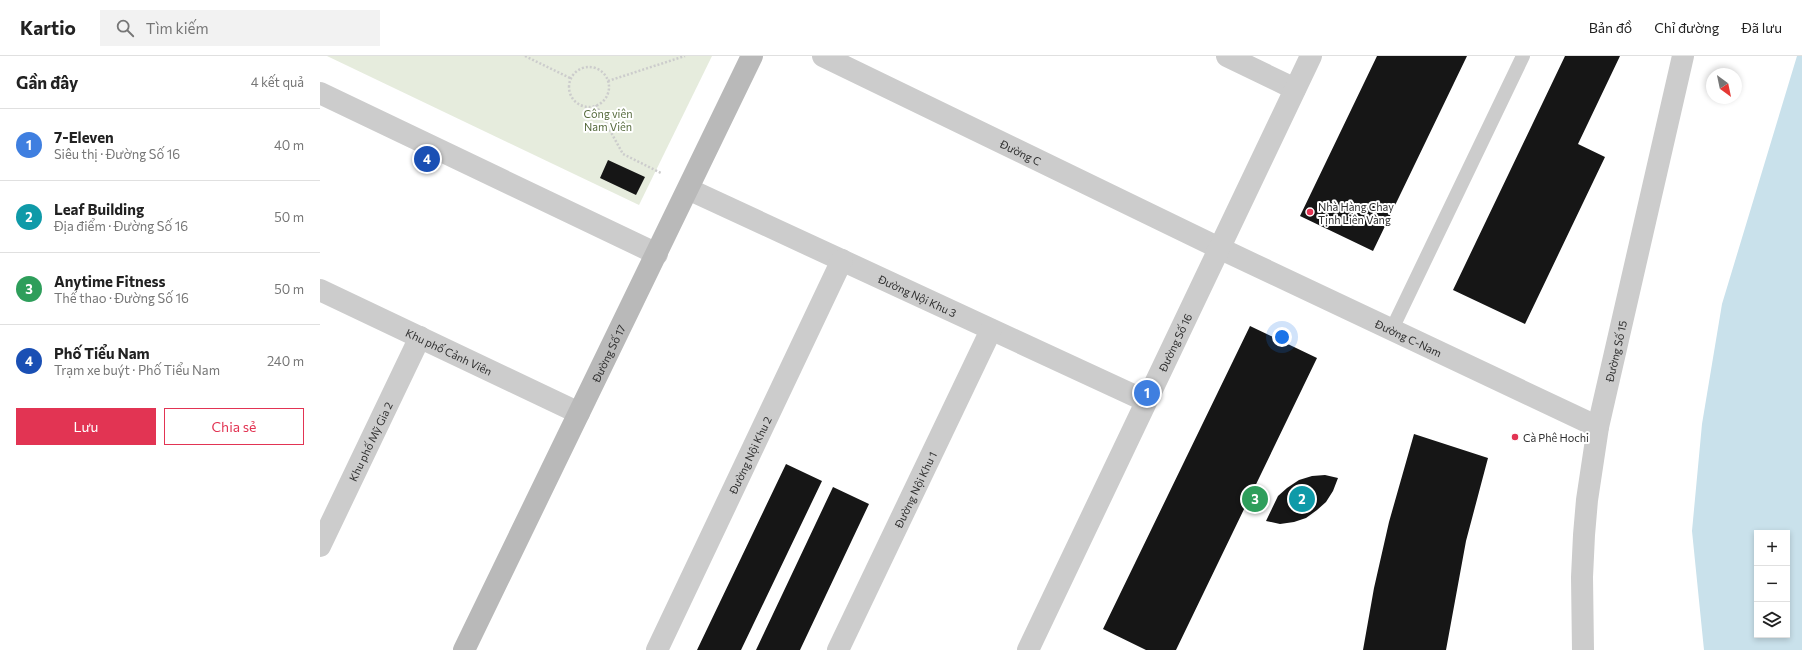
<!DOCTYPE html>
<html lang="vi">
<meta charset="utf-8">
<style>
:root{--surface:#fff;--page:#f2f2f2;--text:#222;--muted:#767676;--line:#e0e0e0;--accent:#e23453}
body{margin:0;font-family:Commissioner,sans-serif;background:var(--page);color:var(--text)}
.controls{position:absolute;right:12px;bottom:12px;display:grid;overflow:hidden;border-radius:0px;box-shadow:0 2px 6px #0003}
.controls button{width:36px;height:36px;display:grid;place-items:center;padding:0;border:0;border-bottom:1px solid var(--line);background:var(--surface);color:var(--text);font:20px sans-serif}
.compass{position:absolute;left:1386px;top:12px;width:36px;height:36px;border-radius:50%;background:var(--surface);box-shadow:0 2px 6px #0003;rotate:147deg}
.you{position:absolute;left:962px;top:281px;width:14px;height:14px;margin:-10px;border:3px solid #fff;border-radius:50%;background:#1a73e8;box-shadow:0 0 0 6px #1a73e833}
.badge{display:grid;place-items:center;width:26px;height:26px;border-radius:50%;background:var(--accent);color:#fff;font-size:13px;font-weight:700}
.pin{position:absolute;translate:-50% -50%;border:2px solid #fff;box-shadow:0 1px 4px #0006}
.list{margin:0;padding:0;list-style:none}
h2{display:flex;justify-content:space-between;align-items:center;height:52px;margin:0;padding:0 16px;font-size:17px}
h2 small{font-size:13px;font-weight:400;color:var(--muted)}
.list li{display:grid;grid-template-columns:26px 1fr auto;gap:12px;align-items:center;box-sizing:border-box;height:72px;padding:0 16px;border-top:1px solid var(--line)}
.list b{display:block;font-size:15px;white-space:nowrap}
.list p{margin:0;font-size:13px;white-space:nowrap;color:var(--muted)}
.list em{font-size:13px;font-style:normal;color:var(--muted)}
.actions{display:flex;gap:8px;padding:12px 16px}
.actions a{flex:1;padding:9px 0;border:1px solid var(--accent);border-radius:0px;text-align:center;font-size:14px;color:var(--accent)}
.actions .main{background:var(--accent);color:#fff}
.icon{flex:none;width:22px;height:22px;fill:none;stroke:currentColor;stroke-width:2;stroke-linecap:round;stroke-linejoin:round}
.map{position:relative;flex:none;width:1482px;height:594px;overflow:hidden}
header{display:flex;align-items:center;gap:24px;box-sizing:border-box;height:56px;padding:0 20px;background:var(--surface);border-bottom:1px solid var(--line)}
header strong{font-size:19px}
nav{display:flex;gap:22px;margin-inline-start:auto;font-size:14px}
.search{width:280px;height:36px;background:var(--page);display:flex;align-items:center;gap:10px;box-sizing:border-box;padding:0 14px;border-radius:0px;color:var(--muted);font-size:15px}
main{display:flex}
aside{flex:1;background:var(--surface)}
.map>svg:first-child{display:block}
.green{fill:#e6ecdd}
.water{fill:#c9e1eb;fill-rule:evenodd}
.building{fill:#161616}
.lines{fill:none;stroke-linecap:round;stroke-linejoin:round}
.path{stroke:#ccc;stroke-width:2.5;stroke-dasharray:2 2;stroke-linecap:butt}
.lane{stroke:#ccc;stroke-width:14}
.street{stroke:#ccc;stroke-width:22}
.secondary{stroke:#b9b9b9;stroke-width:22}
.poi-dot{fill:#e23453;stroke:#fff;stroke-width:1.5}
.labels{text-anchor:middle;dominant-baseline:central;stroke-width:4;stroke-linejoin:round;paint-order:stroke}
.park-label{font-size:11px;fill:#566a3d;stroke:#fff}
.street-label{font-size:11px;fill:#2f2f2f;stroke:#fff}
.poi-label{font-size:11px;fill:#2f2f2f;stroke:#fff;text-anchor:start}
</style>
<header>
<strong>Kartio</strong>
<div class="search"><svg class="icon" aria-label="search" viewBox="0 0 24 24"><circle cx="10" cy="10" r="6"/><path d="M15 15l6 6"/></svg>Tìm kiếm</div>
<nav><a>Bản đồ</a><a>Chỉ đường</a><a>Đã lưu</a></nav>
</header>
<main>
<aside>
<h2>Gần đây<small>4 kết quả</small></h2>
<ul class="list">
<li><span class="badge" style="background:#3f7fe0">1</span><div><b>7-Eleven</b><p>Siêu thị · Đường Số 16</p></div><em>40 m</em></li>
<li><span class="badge" style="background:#0f9aa8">2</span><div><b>Leaf Building</b><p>Địa điểm · Đường Số 16</p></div><em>50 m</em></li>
<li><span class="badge" style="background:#2e9e5b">3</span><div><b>Anytime Fitness</b><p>Thể thao · Đường Số 16</p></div><em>50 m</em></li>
<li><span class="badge" style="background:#1a4fb4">4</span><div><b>Phố Tiểu Nam</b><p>Trạm xe buýt · Phố Tiểu Nam</p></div><em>240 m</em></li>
</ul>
<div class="actions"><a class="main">Lưu</a><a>Chia sẻ</a></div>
</aside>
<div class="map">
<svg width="1482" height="594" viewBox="0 0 1482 594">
<rect width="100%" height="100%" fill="#fff"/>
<path class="green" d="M 7,0 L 392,0 L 319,149 Z"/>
<path class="water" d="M 1477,0 L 1482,0 L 1482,594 L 1384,594 L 1372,475 L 1382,368 L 1402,248 ZM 1437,477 L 1467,477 L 1467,579 L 1437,579 Z"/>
<path class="building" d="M 1057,0 L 1147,0 L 1053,195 L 980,160 Z
M 1245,0 L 1300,0 L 1258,88 L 1285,101 L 1205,268 L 1133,234 Z
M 288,104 L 325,121 L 316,139 L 280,122 Z
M 930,270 L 997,302 L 856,594 L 826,594 L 783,573 Z
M 1094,378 L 1168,402 L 1146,485 L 1126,594 L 1043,594 L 1054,532 L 1069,466 Z
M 466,408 L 502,425 L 421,594 L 377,594 Z
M 1005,419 L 1018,422 L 1013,435 L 1006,446 L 997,454 L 986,462 L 974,466 L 960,468 L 946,465 L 958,440 L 967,432 L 979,424 L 992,420 Z
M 513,431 L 549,448 L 480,594 L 436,594 Z"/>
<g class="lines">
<path class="path" d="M 205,0 L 250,22
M249 31a20 20 0 1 1 40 0a20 20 0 1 1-40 0Z
M 288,25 L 365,0
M 276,49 L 303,98 L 341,117"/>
<path class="lane" d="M 1072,273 L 1203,0"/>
<g class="street">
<path id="s1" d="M 503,0 L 899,192 L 1278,371"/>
<path d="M 907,0 L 975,33"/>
<path d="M 0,37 L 337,198"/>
<path id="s2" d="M 368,133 L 826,345"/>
<path id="s3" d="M 0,234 L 259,357"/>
<path id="s4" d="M 0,490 L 100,281"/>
<path id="s5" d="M 337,594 L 522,204"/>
<path id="s6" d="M 518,594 L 671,274"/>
<path id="s7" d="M 708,594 L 991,0"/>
<path id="s8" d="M 1263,594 L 1262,521 L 1264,479 L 1267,444 L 1278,371 L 1363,0"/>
</g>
<path class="secondary" id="s9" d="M 144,594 L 432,0"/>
</g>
<g class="poi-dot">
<circle cx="990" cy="156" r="4"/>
<circle cx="1195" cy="381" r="4"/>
</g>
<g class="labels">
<g class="park-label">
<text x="288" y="57">Công viên<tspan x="288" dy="13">Nam Viên</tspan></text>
</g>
<g class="street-label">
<text stroke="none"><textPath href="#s1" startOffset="220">Đường C</textPath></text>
<text stroke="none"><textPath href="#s2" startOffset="253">Đường Nội Khu 3</textPath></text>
<text stroke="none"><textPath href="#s1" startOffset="650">Đường C-Nam</textPath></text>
<text stroke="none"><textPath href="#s7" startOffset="341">Đường Số 16</textPath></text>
<text stroke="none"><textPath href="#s3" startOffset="143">Khu phố Cảnh Viên</textPath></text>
<text stroke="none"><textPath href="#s8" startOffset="302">Đường Số 15</textPath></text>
<text stroke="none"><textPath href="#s9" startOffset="330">Đường Số 17</textPath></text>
<text stroke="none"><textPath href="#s4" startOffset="116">Khu phố Mỹ Gia 2</textPath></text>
<text stroke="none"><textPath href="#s5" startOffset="216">Đường Nội Khu 2</textPath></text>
<text stroke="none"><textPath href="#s6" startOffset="178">Đường Nội Khu 1</textPath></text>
</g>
<g class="poi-label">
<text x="998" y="150">Nhà Hàng Chay<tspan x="998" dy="13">Tịnh Liên Vàng</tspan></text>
<text x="1203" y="381">Cà Phê Hochi</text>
</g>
</g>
</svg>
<div class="controls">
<button>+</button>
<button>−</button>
<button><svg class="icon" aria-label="layers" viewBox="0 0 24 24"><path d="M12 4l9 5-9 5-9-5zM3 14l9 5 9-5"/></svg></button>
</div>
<svg class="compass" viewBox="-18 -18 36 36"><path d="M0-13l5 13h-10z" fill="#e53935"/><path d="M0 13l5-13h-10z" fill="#767676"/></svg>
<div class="you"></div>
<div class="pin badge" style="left:827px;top:337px;background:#3f7fe0">1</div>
<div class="pin badge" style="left:982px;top:443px;background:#0f9aa8">2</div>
<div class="pin badge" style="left:935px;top:443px;background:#2e9e5b">3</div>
<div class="pin badge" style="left:107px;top:103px;background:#1a4fb4">4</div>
</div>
</main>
